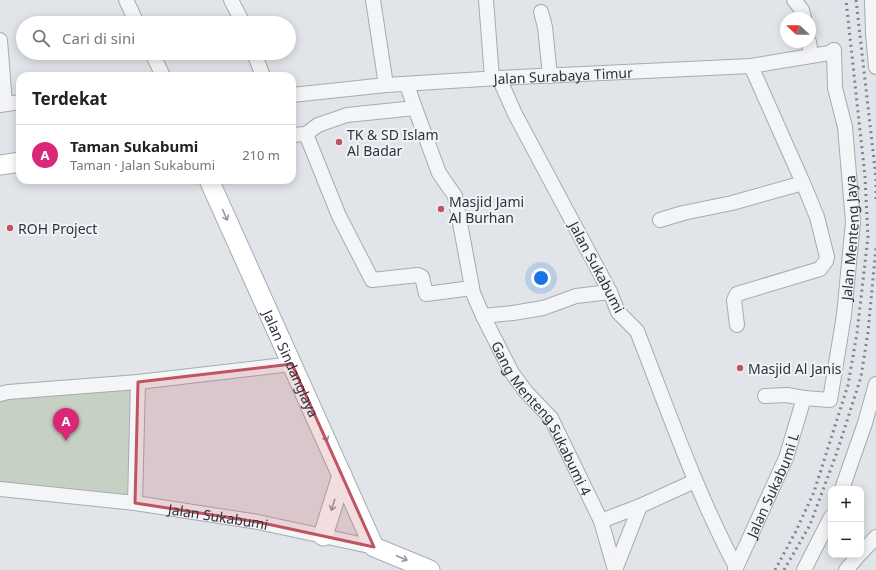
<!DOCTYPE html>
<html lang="id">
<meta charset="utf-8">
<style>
:root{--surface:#fff;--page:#f2f2f2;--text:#222;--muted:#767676;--line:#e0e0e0;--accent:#db2777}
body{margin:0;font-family:"Noto Sans",sans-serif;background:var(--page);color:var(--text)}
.controls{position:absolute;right:12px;bottom:12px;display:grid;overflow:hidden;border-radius:8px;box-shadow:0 2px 10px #0003}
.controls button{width:36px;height:36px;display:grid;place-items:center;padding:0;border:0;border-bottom:1px solid var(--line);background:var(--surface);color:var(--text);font:20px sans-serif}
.compass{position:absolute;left:780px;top:12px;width:36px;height:36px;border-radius:50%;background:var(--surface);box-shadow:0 2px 10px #0003;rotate:292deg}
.you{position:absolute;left:541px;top:278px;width:14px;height:14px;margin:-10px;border:3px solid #fff;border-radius:50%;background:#1a73e8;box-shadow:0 0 0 6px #1a73e833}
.badge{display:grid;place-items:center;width:26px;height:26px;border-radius:50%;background:var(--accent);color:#fff;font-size:13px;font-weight:700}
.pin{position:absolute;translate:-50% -33px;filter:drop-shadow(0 1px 2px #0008)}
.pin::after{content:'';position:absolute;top:21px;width:14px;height:12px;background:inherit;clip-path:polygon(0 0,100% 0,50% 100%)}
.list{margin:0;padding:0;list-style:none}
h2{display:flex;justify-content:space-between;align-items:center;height:52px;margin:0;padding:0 16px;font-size:17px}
h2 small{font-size:13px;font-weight:400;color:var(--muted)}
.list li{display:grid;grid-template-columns:26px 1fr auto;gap:12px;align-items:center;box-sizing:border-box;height:60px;padding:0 16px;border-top:1px solid var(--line)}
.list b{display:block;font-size:15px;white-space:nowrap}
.list p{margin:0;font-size:13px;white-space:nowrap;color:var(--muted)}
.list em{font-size:13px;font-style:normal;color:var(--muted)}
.icon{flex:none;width:22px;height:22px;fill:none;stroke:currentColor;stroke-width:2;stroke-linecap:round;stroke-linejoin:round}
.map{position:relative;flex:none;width:876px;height:570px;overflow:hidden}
.search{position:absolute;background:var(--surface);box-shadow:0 2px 10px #0003;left:16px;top:16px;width:280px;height:44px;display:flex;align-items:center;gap:10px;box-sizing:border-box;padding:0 14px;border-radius:22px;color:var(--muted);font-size:15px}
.panel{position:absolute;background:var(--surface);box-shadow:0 2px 10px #0003;left:16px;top:72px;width:280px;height:112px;border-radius:12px}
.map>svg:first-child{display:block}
.green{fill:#c6d1c3}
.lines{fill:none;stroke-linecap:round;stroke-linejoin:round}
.street-casing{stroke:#a7abb2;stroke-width:16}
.secondary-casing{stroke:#a7abb2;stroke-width:21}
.street{stroke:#f4f5f7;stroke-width:14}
.secondary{stroke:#fff;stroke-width:19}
.rail{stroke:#7d8390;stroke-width:3;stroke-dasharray:2 4;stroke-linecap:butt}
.oneway{stroke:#96989e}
.marked{fill:#bf5561;fill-opacity:0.2;stroke:#bf5561;stroke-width:3;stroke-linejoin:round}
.poi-dot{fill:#bf5561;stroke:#f1f3f6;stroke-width:1.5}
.labels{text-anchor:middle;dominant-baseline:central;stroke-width:4;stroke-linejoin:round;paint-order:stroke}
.street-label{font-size:14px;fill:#2c323e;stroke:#f1f3f6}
.poi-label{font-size:14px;fill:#2c323e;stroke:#f1f3f6;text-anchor:start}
</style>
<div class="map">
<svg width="876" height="570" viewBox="0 0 876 570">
<rect width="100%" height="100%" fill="#e1e4e8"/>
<path class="green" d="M 133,387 L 129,498 L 0,485 L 0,398 Z"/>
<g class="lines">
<g class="street-casing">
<g id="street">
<path d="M 126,0 L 137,23"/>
<path d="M 231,0 L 243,23"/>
<path d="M 373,0 L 386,85"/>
<path d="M 486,0 L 492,78"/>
<path d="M 794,0 L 802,10 L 804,18"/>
<path d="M 872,0 L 873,33 L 876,67"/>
<path d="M 541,12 L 545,27 L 550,76"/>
<path d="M 0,40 L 5,104"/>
<path d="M 809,42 L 811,56"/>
<path d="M 152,53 L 163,76"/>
<path d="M 254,53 L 263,76"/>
<path d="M 499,78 L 515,114 L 610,292 L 618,312 L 637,331 C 668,410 696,492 736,567"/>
<path id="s1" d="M 407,85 L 415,108 L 439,173 L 455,196 L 473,293 L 483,316 L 512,373 L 526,392 L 551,418 L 601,521 L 615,570"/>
<path id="s2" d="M 292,95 L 386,85 L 499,78 L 751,66 L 829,53 L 834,50"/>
<path d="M 0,105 L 20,102"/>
<path d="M 306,134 L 339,216 L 372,280 L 418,275 L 422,277 L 426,294 L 472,288"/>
<path d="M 292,135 L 306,134 L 318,125 L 347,115 L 415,108"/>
<path d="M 660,220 L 683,213 L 732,203 L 803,183"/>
<path d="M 483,316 L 513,313 L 543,308 L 576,296 L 610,292"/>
<path d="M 737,325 L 734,300 L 737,294 L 820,269 L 826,261 L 827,257 L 817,217 L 803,183 L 751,66"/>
<path d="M 0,394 L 8,392 L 138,382 L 292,364"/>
<path id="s3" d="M 765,396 L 787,395 L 804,398 L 830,400 L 844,315 L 853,222 L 845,127 L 835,88 L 834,50"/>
<path id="s4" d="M 0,489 L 135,503 L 258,522 L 374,547"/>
<path d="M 842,489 L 865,423 L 876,384"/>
<path d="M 135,503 L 138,382"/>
<path d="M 601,521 L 640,506 L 695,481"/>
<path d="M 861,553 L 876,537"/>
<path d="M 615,570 L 640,506"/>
<path id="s5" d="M 735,570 L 786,458 L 804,398"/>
<path d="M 804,570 L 831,517"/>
<path d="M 846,570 L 859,555"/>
</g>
</g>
<g class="secondary-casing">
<g id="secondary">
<path d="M 0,165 L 20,162"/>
<path id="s6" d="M 209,180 L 374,547 L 430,570"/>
<path d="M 323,536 L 342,475"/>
</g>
</g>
<use href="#street" class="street"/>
<use href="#secondary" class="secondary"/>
<path class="rail" d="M 856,0 L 876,178 L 876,199
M 775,570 L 795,533 L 814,492 L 848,385 L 857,333 L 868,237 L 865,177 L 846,0
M 784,570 L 810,525 L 837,452 L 861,377 L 868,332 L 876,247"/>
</g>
<defs><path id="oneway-shaft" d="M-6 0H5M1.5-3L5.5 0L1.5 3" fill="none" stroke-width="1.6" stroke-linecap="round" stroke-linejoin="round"/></defs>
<g class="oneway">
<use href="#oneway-shaft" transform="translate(225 215) rotate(66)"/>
<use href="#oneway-shaft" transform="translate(325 436) rotate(66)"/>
<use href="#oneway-shaft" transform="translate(333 505) rotate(107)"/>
<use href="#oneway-shaft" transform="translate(402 558) rotate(23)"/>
</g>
<path class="marked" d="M 292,364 L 374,547 L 258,522 L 135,503 L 138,382 Z"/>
<g class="poi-dot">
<circle cx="339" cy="142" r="4"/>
<circle cx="441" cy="209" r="4"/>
<circle cx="10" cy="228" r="4"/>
<circle cx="740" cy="368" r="4"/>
</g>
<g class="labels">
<g class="street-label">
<text stroke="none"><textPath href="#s2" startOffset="272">Jalan Surabaya Timur</textPath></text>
<text stroke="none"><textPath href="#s3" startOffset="229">Jalan Menteng Jaya</textPath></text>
<text transform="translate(597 267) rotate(62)">Jalan Sukabumi</text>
<text stroke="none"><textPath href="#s6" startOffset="201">Jalan Sindanglaya</textPath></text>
<text stroke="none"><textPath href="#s1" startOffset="364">Gang Menteng Sukabumi 4</textPath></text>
<text stroke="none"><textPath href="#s5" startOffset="93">Jalan Sukabumi L</textPath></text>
<text stroke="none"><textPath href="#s4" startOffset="220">Jalan Sukabumi</textPath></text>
</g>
<g class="poi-label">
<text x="347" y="134">TK &amp; SD Islam<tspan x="347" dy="16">Al Badar</tspan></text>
<text x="449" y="201">Masjid Jami<tspan x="449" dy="16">Al Burhan</tspan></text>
<text x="18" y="228">ROH Project</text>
<text x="748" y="368">Masjid Al Janis</text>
</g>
</g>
</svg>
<div class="controls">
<button>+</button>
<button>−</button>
</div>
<svg class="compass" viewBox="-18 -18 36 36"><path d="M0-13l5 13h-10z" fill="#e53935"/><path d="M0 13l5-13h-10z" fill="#767676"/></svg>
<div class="you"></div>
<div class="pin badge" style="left:66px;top:441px">A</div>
<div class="search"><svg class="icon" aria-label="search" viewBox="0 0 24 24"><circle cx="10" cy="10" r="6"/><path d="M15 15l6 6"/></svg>Cari di sini</div>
<section class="panel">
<h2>Terdekat<small></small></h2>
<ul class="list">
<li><span class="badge">A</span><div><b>Taman Sukabumi</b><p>Taman · Jalan Sukabumi</p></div><em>210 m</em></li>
</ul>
</section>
</div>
